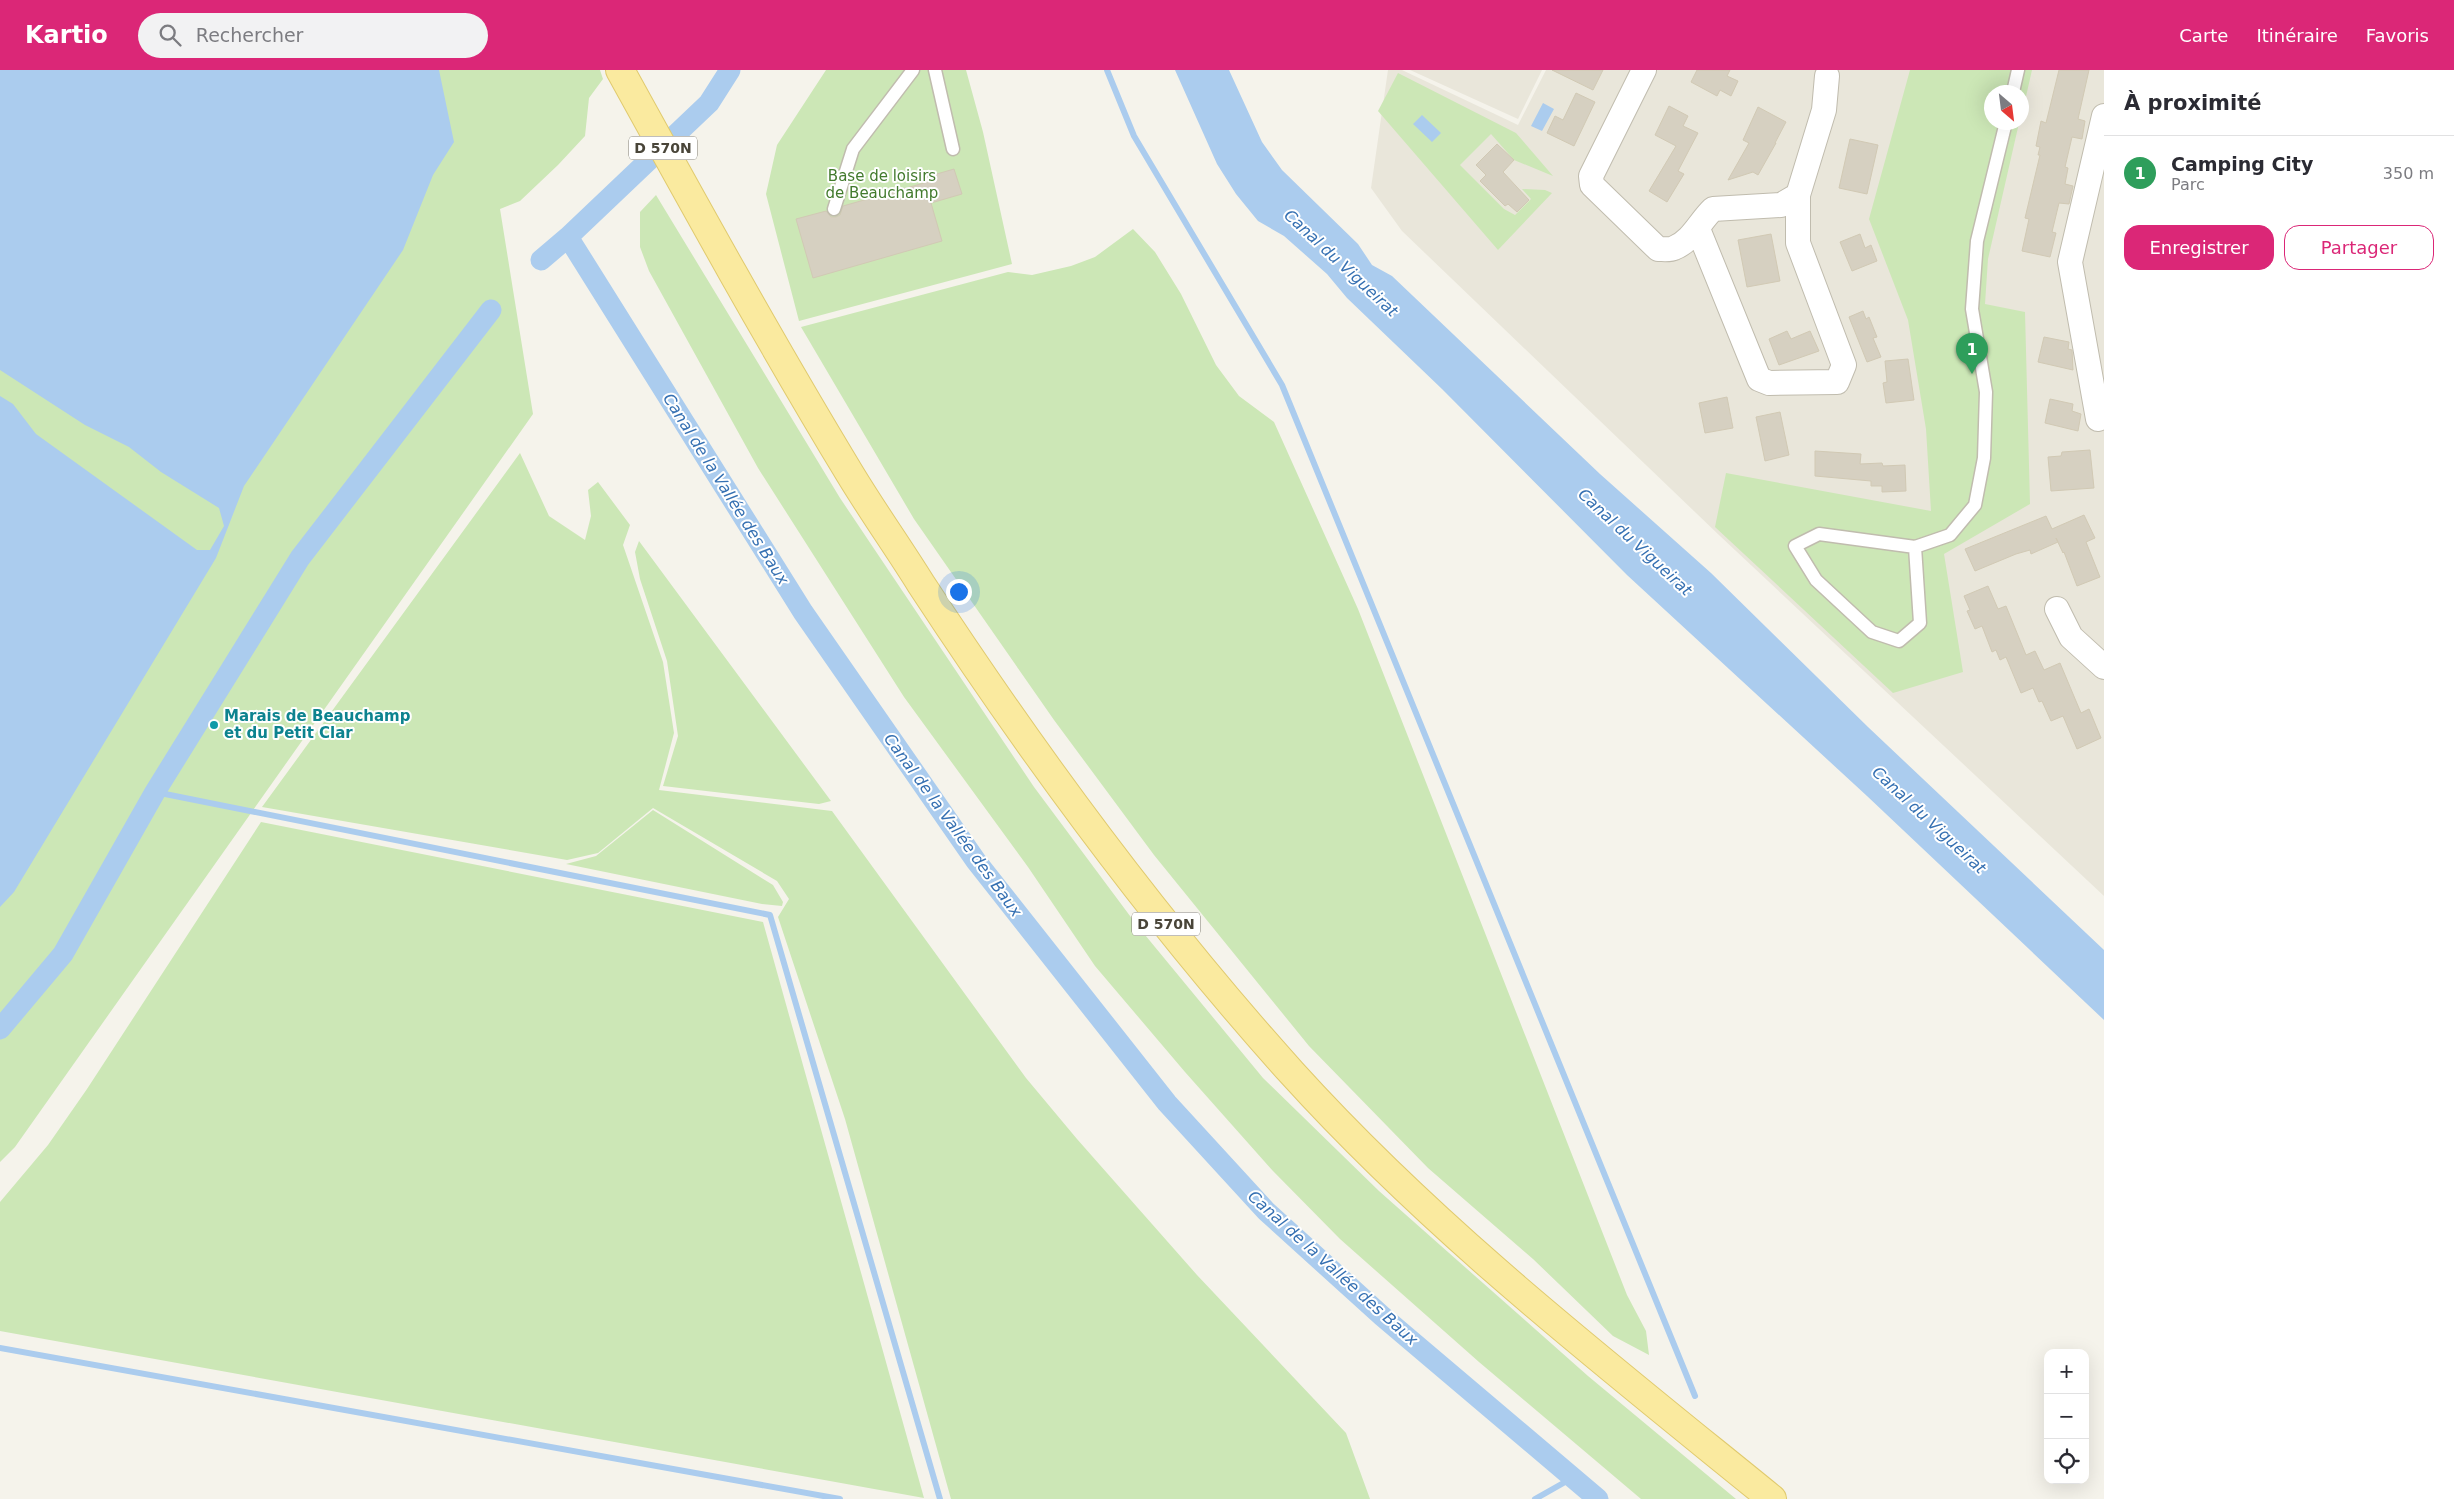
<!DOCTYPE html>
<html lang="fr">
<meta charset="utf-8">
<style>
:root{--surface:#fff;--page:#f2f2f3;--text:#2b2b33;--muted:#7c7c81;--line:#e1e1e2;--accent:#db2777}
body{margin:0;font-family:"DejaVu Sans",sans-serif;background:var(--page);color:var(--text)}
.controls{position:absolute;right:15px;bottom:15px;display:grid;overflow:hidden;border-radius:10px;box-shadow:0 5px 20px #0002}
.controls button{width:45px;height:45px;display:grid;place-items:center;padding:0;border:0;border-bottom:1px solid var(--line);background:var(--surface);color:var(--text);font:25px sans-serif}
.compass{position:absolute;left:1984px;top:15px;width:45px;height:45px;border-radius:50%;background:var(--surface);box-shadow:0 5px 20px #0002;rotate:152deg}
.you{position:absolute;left:958px;top:521px;width:18px;height:18px;margin:-12px;border:4px solid #fff;border-radius:50%;background:#1a73e8;box-shadow:0 0 0 8px #1a73e833}
.badge{display:grid;place-items:center;width:32px;height:32px;border-radius:50%;background:var(--accent);color:#fff;font-size:16px;font-weight:700}
.pin{position:absolute;translate:-50% -41px;filter:drop-shadow(0 1px 2px #0008)}
.pin::after{content:'';position:absolute;top:26px;width:18px;height:15px;background:inherit;clip-path:polygon(0 0,100% 0,50% 100%)}
.list{margin:0;padding:0;list-style:none}
h2{display:flex;justify-content:space-between;align-items:center;height:65px;margin:0;padding:0 20px;font-size:21px}
h2 small{font-size:16px;font-weight:400;color:var(--muted)}
.list li{display:grid;grid-template-columns:32px 1fr auto;gap:15px;align-items:center;box-sizing:border-box;height:75px;padding:0 20px;border-top:1px solid var(--line)}
.list b{display:block;font-size:19px;white-space:nowrap}
.list p{margin:0;font-size:16px;white-space:nowrap;color:var(--muted)}
.list em{font-size:16px;font-style:normal;color:var(--muted)}
.actions{display:flex;gap:10px;padding:15px 20px}
.actions a{flex:1;padding:11px 0;border:1px solid var(--accent);border-radius:15px;text-align:center;font-size:18px;color:var(--accent)}
.actions .main{background:var(--accent);color:#fff}
.icon{flex:none;width:28px;height:28px;fill:none;stroke:currentColor;stroke-width:2;stroke-linecap:round;stroke-linejoin:round}
.map{position:relative;flex:none;width:2104px;height:1429px;overflow:hidden}
header{display:flex;align-items:center;gap:30px;box-sizing:border-box;height:70px;padding:0 25px;background:var(--accent);color:#fff}
header strong{font-size:24px}
nav{display:flex;gap:28px;margin-inline-start:auto;font-size:18px}
.search{width:350px;height:45px;background:var(--page);display:flex;align-items:center;gap:12px;box-sizing:border-box;padding:0 18px;border-radius:28px;color:var(--muted);font-size:19px}
main{display:flex}
aside{flex:1;background:var(--surface)}
.map>svg:first-child{display:block}
.residential{fill:#e9e6da;fill-rule:evenodd}
.green{fill:#cce7b6}
.water{fill:#abccee}
.lines{fill:none;stroke-linecap:round;stroke-linejoin:round}
.stream{stroke:#abccee;stroke-width:6}
.canal{stroke:#abccee;stroke-width:21}
.building{fill:#d6d0c1;stroke:#d1c9b4}
.lane-casing{stroke:#c0bcae;stroke-width:15}
.street-casing{stroke:#c0bcae;stroke-width:26}
.primary-casing{stroke:#e0ca6e;stroke-width:30}
.lane{stroke:#fff;stroke-width:12}
.street{stroke:#fff;stroke-width:24}
.primary{stroke:#faea9f;stroke-width:28}
.culture-dot{fill:#0f9aa8;stroke:#fff;stroke-width:2}
.labels{text-anchor:middle;dominant-baseline:central;stroke-width:4;stroke-linejoin:round;paint-order:stroke}
.shield{fill:#fff;stroke:#807d74;stroke-width:1}
.shield-label{font-size:14px;font-weight:bold;fill:#494539}
.park-label{font-size:15px;fill:#427a2d;stroke:#fff}
.culture-label{font-size:15px;font-weight:bold;fill:#0d838f;stroke:#fff;text-anchor:start}
.water-label{font-size:16px;font-style:italic;fill:#3570b2;stroke:#fff}
</style>
<header>
<strong>Kartio</strong>
<div class="search"><svg class="icon" aria-label="search" viewBox="0 0 24 24"><circle cx="10" cy="10" r="6"/><path d="M15 15l6 6"/></svg>Rechercher</div>
<nav><a>Carte</a><a>Itinéraire</a><a>Favoris</a></nav>
</header>
<main>
<div class="map">
<svg width="2104" height="1429" viewBox="0 0 2104 1429">
<rect width="100%" height="100%" fill="#f5f3eb"/>
<path class="residential" d="M 1388,0 L 1402,0 L 1518,55 L 1546,0 L 2104,0 L 2104,826 L 1720,466 L 1402,161 L 1371,118 ZM 1992,22 L 2022,22 L 2022,52 L 1992,52 Z
M 1410,0 L 1542,0 L 1518,49 Z"/>
<path class="green" d="M 0,0 L 600,0 L 603,9 L 589,28 L 585,66 L 558,95 L 520,131 L 500,139 L 533,344 L 15,1077 L 0,1092 Z
M 826,0 L 966,0 L 983,62 L 1012,194 L 799,251 L 766,124 L 777,75 Z
M 1910,0 L 2032,0 L 2022,44 L 2022,22 L 1992,22 L 1992,52 L 2019,53 L 1988,189 L 1985,234 L 2025,242 L 2030,434 L 1944,484 L 1963,602 L 1893,623 L 1715,457 L 1726,403 L 1931,441 L 1926,359 L 1908,250 L 1869,149 Z
M 1398,3 L 1516,63 L 1553,106 L 1514,90 L 1491,64 L 1460,95 L 1504,139 L 1515,145 L 1531,129 L 1522,119 L 1545,120 L 1552,123 L 1498,180 L 1378,41 Z
M 656,125 L 840,428 L 1034,717 L 1136,854 L 1263,1008 L 1379,1121 L 1588,1306 L 1736,1429 L 1641,1429 L 1479,1292 L 1340,1169 L 1273,1101 L 1185,1002 L 1095,896 L 1028,797 L 904,627 L 758,398 L 649,201 L 640,177 L 640,142 Z
M 1133,159 L 1155,182 L 1181,224 L 1216,295 L 1239,326 L 1274,352 L 1358,539 L 1627,1225 L 1646,1261 L 1649,1285 L 1613,1266 L 1533,1189 L 1428,1098 L 1309,976 L 1154,785 L 1054,650 L 914,449 L 801,257 L 1008,202 L 1032,205 L 1071,196 L 1095,187 Z
M 520,383 L 549,446 L 585,470 L 591,446 L 588,420 L 598,412 L 630,455 L 623,475 L 663,592 L 674,663 L 659,720 L 832,741 L 1026,1008 L 1077,1069 L 1197,1205 L 1346,1363 L 1370,1429 L 951,1429 L 845,1049 L 778,847 L 789,829 L 777,811 L 653,738 L 598,783 L 567,790 L 262,737 Z
M 639,471 L 831,731 L 819,734 L 663,716 L 678,666 L 667,591 L 640,509 L 635,482 Z
M 653,740 L 773,815 L 783,832 L 782,836 L 762,834 L 566,794 L 596,786 Z
M 261,752 L 763,852 L 924,1428 L 0,1261 L 0,1132 L 48,1075 L 87,1019 Z"/>
<path class="water" d="M 0,0 L 439,0 L 454,72 L 433,105 L 403,180 L 244,416 L 216,488 L 14,822 L 0,837 L 0,326 L 13,334 L 36,364 L 197,480 L 210,480 L 224,456 L 219,438 L 161,402 L 129,377 L 85,355 L 0,300 Z
M 1175,0 L 1229,0 L 1262,72 L 1282,100 L 1358,174 L 1372,195 L 1392,206 L 1600,404 L 1711,503 L 1868,657 L 2104,880 L 2104,950 L 1867,726 L 1627,505 L 1442,319 L 1347,228 L 1327,204 L 1284,166 L 1258,151 L 1236,124 L 1217,94 Z
M 1543,33 L 1554,39 L 1542,61 L 1531,56 Z
M 1422,45 L 1441,63 L 1432,72 L 1413,54 Z"/>
<g class="lines">
<path class="stream" d="M 1107,0 L 1134,66 L 1282,315 L 1695,1326
M 155,722 L 770,845 L 940,1429
M 0,1278 L 840,1429
M 1535,1429 L 1574,1407"/>
<path class="canal" d="M 730,0 L 709,33 L 568,167 L 803,542 L 976,791 L 1167,1033 L 1266,1141 L 1382,1246 L 1598,1429
M 541,190 L 568,167
M 0,959 L 63,884 L 155,722 L 300,488 L 491,240"/>
</g>
<path class="building" d="M 1552,0 L 1603,0 L 1593,20 Z
M 1697,0 L 1730,0 L 1727,6 L 1738,11 L 1731,26 L 1720,20 L 1717,26 L 1691,12 Z
M 2059,0 L 2089,0 L 2078,49 L 2085,51 L 2082,69 L 2072,67 L 2065,97 L 2068,98 L 2065,114 L 2073,116 L 2069,134 L 2059,133 L 2052,162 L 2056,163 L 2050,187 L 2022,181 L 2029,149 L 2025,148 L 2040,85 L 2038,85 L 2040,77 L 2036,76 L 2041,51 L 2046,53 Z
M 1576,23 L 1595,32 L 1574,76 L 1547,63 L 1555,46 L 1563,50 Z
M 1669,36 L 1688,46 L 1683,56 L 1698,63 L 1678,101 L 1684,104 L 1667,132 L 1649,121 L 1676,76 L 1655,65 Z
M 1758,37 L 1786,52 L 1775,73 L 1776,73 L 1758,105 L 1753,102 L 1728,110 L 1749,73 L 1743,70 Z
M 1850,69 L 1878,75 L 1867,124 L 1839,118 Z
M 1497,74 L 1514,90 L 1503,102 L 1529,130 L 1517,142 L 1508,134 L 1505,136 L 1480,111 L 1486,105 L 1476,95 Z
M 954,99 L 962,124 L 931,133 L 942,171 L 813,208 L 796,149 L 826,141 L 831,147 L 836,147 L 840,145 L 843,136 L 924,113 L 923,108 Z
M 1771,164 L 1780,211 L 1747,217 L 1738,170 Z
M 1860,164 L 1865,178 L 1871,175 L 1877,191 L 1852,201 L 1840,172 Z
M 1863,241 L 1866,249 L 1869,247 L 1877,267 L 1873,268 L 1881,287 L 1867,292 L 1849,247 Z
M 1787,261 L 1791,269 L 1810,261 L 1819,281 L 1779,295 L 1769,269 Z
M 2044,267 L 2069,272 L 2068,279 L 2072,280 L 2073,300 L 2038,292 Z
M 1908,289 L 1914,330 L 1886,333 L 1883,313 L 1887,312 L 1885,291 Z
M 1727,327 L 1733,358 L 1705,363 L 1699,333 Z
M 2050,329 L 2073,334 L 2072,341 L 2081,344 L 2078,361 L 2045,353 Z
M 1780,342 L 1789,385 L 1765,391 L 1756,347 Z
M 2090,380 L 2094,418 L 2051,421 L 2048,387 L 2061,386 L 2062,382 Z
M 1815,381 L 1861,384 L 1860,394 L 1882,393 L 1883,396 L 1905,395 L 1906,421 L 1882,422 L 1882,416 L 1871,416 L 1871,411 L 1815,406 Z
M 2084,445 L 2095,468 L 2086,472 L 2100,507 L 2077,516 L 2064,482 L 2063,483 L 2056,468 L 2058,472 L 2031,484 L 2030,480 L 2016,484 L 1975,501 L 1965,479 L 2046,446 L 2052,459 Z
M 1988,516 L 1998,539 L 2006,536 L 2026,585 L 2035,581 L 2044,600 L 2060,593 L 2081,643 L 2089,639 L 2101,668 L 2077,679 L 2063,646 L 2051,651 L 2042,631 L 2039,632 L 2033,618 L 2021,623 L 2006,587 L 2000,590 L 1996,580 L 1992,582 L 1982,556 L 1975,559 L 1967,541 L 1970,540 L 1964,526 Z"/>
<g class="lines">
<g class="lane-casing">
<path id="lane" d="M 935,0 L 953,79
M 2013,22 L 2018,0
M 834,139 L 853,79 L 913,0
M 1915,477 L 1920,553 L 1899,571 L 1872,562 L 1816,510 L 1795,476 L 1819,464 L 1915,477 L 1950,465 L 1975,435 L 1984,388 L 1986,322 L 1972,239 L 1977,171 L 2006,52"/>
</g>
<g class="street-casing">
<path id="street" d="M 1644,0 L 1591,106 L 1592,115 L 1658,179 C 1663,179 1670,180 1674,178 C 1692,171 1700,151 1713,139 L 1781,135 L 1798,125 L 1824,40 L 1827,6
M 1698,159 L 1759,309 L 1769,313 L 1837,312 L 1844,295 L 1798,173 L 1798,125
M 2098,349 L 2070,192 L 2104,46
M 2057,539 L 2071,567 L 2104,597"/>
</g>
<g class="primary-casing">
<path id="primary" d="M 620,0 C 695,136 770,272 850,404 C 873,442 898,477 921,514 C 1033,685 1155,851 1292,1003 C 1436,1162 1606,1294 1772,1429"/>
</g>
<use href="#lane" class="lane"/>
<use href="#street" class="street"/>
<use href="#primary" class="primary"/>
</g>
<circle class="culture-dot" cx="214" cy="655" r="5"/>
<g class="labels">
<g class="shield">
<rect x="629" y="66.5" width="68" height="23" rx="4"/>
<rect x="1132" y="842.5" width="68" height="23" rx="4"/>
</g>
<g class="shield-label">
<text x="663" y="78">D 570N</text>
<text x="1166" y="854">D 570N</text>
</g>
<g class="park-label">
<text x="882" y="106">Base de loisirs<tspan x="882" dy="17">de Beauchamp</tspan></text>
</g>
<g class="culture-label">
<text x="224" y="646">Marais de Beauchamp<tspan x="224" dy="17">et du Petit Clar</tspan></text>
</g>
<g class="water-label">
<text transform="translate(1341 193) rotate(43)">Canal du Vigueirat</text>
<text transform="translate(726 419) rotate(58)">Canal de la Vallée des Baux</text>
<text transform="translate(1635 472) rotate(43)">Canal du Vigueirat</text>
<text transform="translate(1929 750) rotate(43)">Canal du Vigueirat</text>
<text transform="translate(953 755) rotate(54)">Canal de la Vallée des Baux</text>
<text transform="translate(1333 1198) rotate(42)">Canal de la Vallée des Baux</text>
</g>
</g>
</svg>
<div class="controls">
<button>+</button>
<button>−</button>
<button><svg class="icon" aria-label="locate" viewBox="0 0 24 24"><circle cx="12" cy="12" r="6"/><path d="M12 2v4M12 18v4M2 12h4M18 12h4"/></svg></button>
</div>
<svg class="compass" viewBox="-18 -18 36 36"><path d="M0-13l5 13h-10z" fill="#e53935"/><path d="M0 13l5-13h-10z" fill="#7c7c81"/></svg>
<div class="you"></div>
<div class="pin badge" style="left:1972px;top:304px;background:#2e9e5b">1</div>
</div>
<aside>
<h2>À proximité<small></small></h2>
<ul class="list">
<li><span class="badge" style="background:#2e9e5b">1</span><div><b>Camping City</b><p>Parc</p></div><em>350 m</em></li>
</ul>
<div class="actions"><a class="main">Enregistrer</a><a>Partager</a></div>
</aside>
</main>
